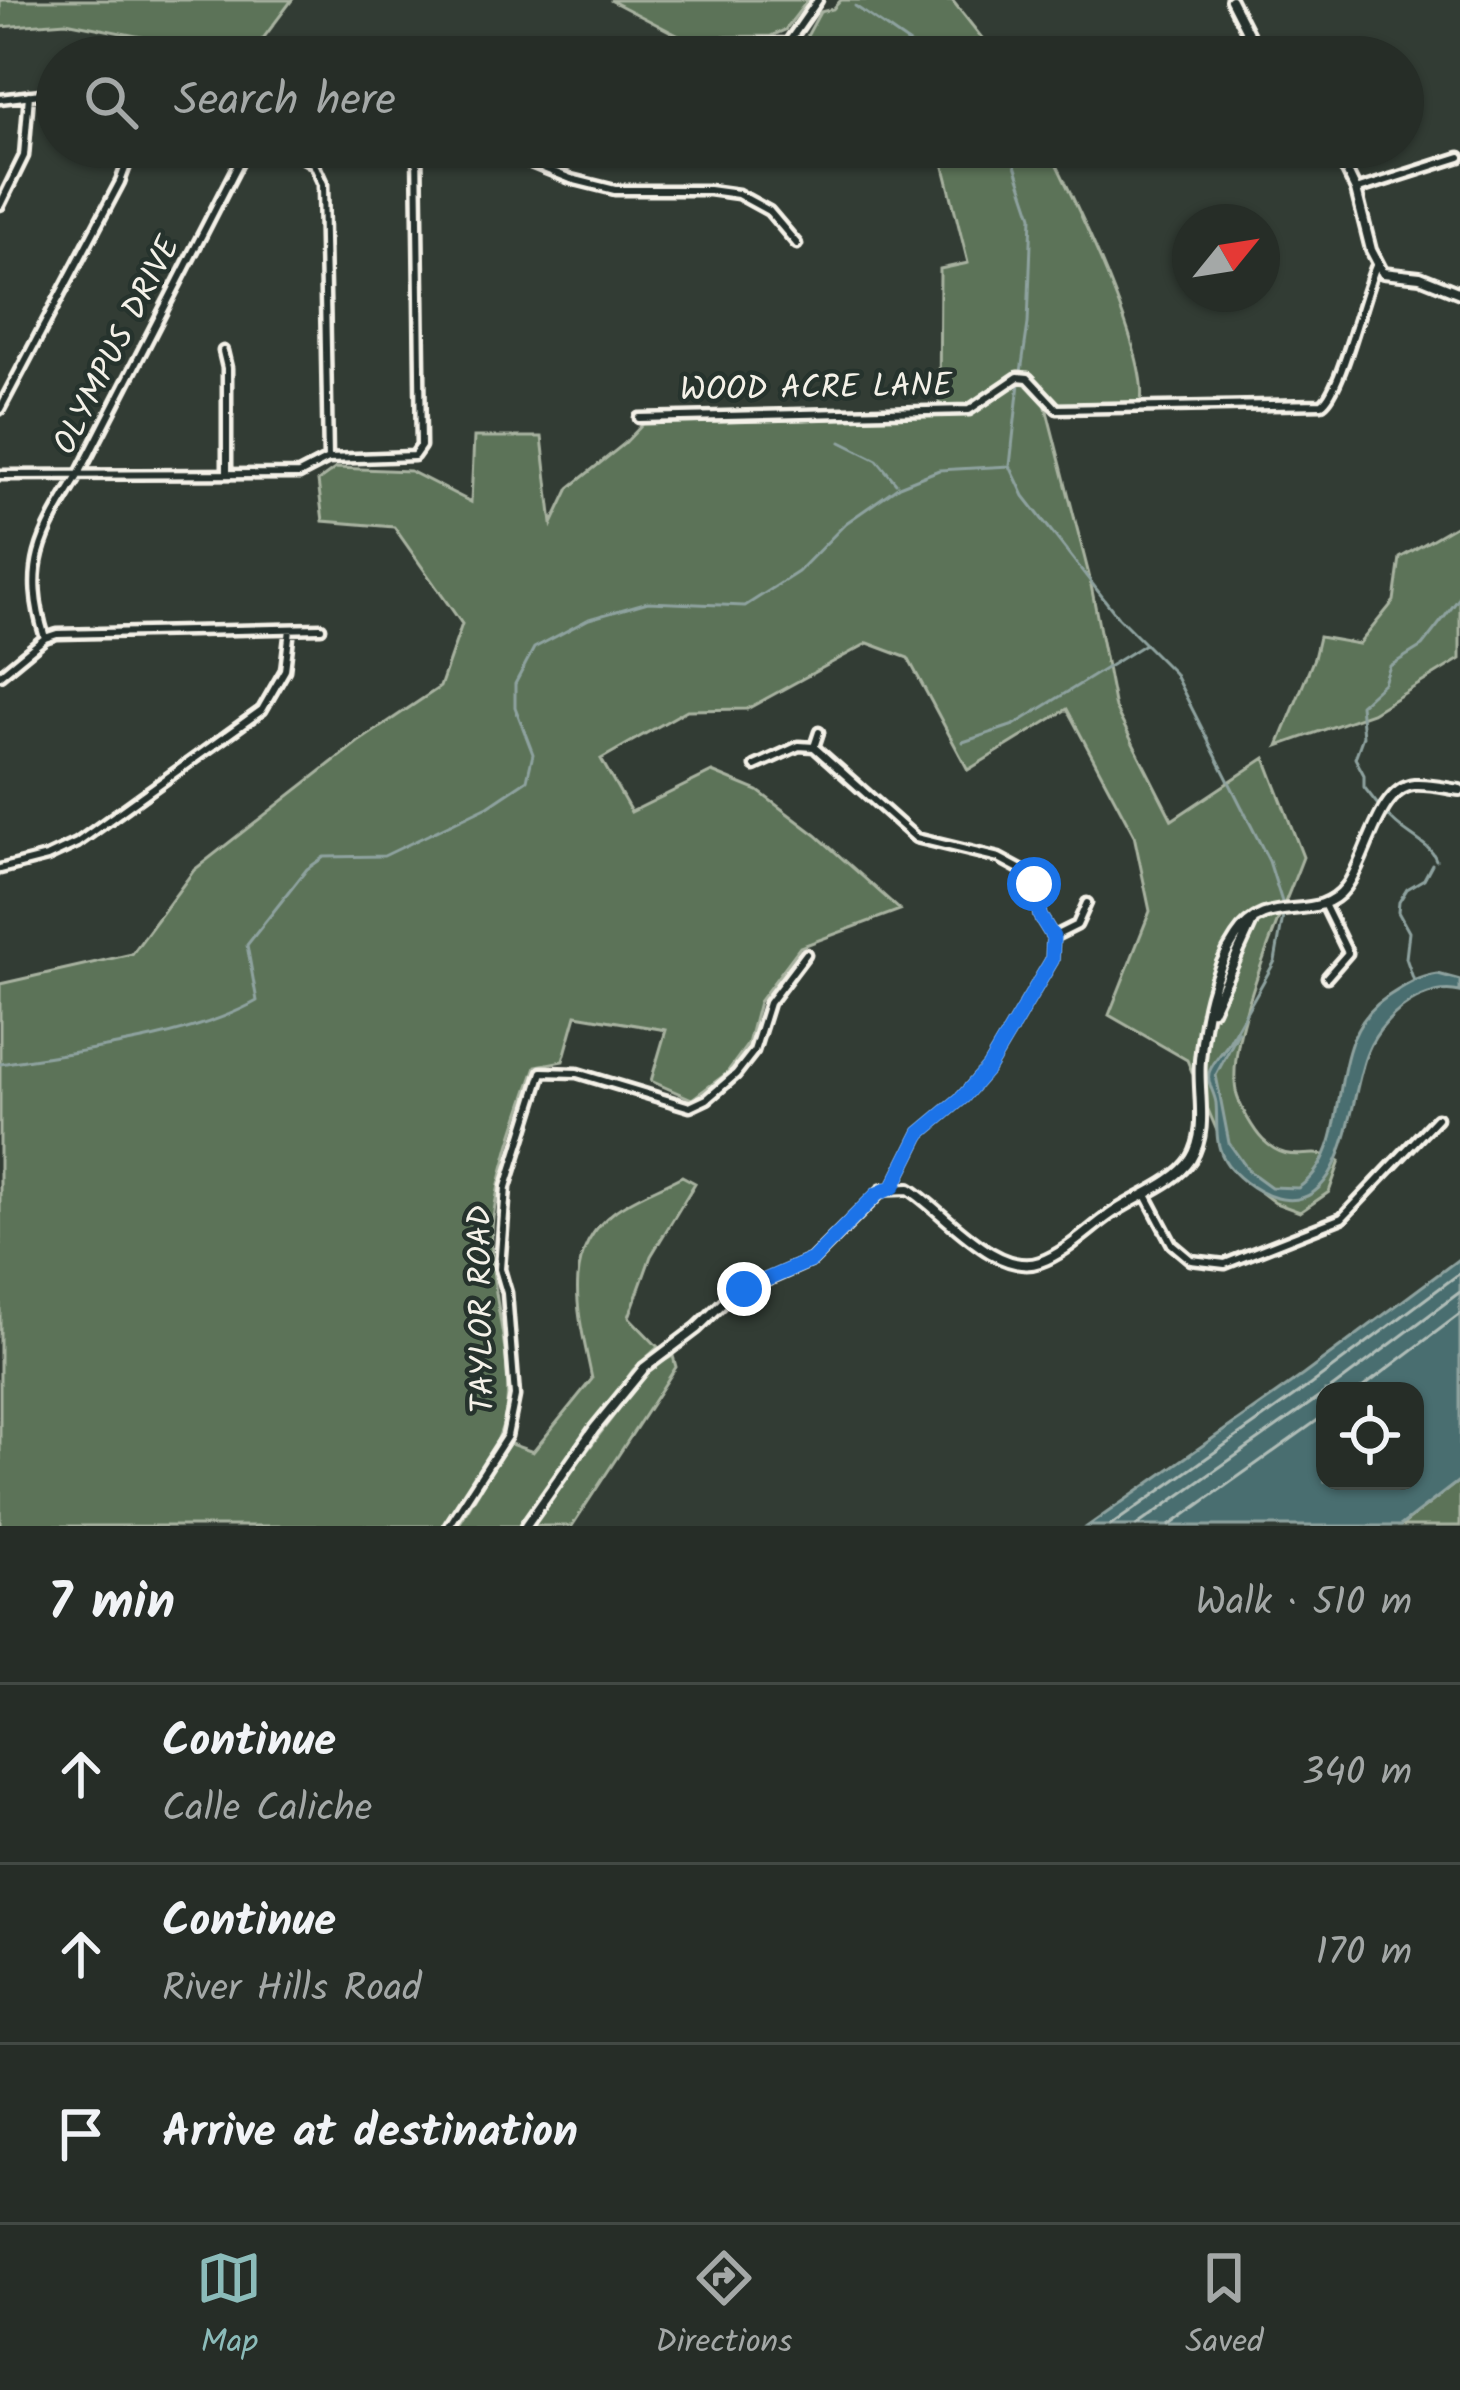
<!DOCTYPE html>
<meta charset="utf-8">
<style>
:root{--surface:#262d27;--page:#2e352f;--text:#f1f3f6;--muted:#a4a8a7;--line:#424944;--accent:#8bbbb9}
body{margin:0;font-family:Kalam,sans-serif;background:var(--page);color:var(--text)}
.controls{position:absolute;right:36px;bottom:36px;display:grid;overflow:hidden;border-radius:24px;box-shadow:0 3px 9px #0004}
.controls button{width:108px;height:108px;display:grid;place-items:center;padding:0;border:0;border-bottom:3px solid var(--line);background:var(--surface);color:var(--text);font:60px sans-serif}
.compass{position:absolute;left:1172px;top:204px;width:108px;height:108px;border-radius:50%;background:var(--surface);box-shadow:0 3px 9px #0004;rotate:60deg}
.stop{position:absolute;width:36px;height:36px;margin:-27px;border:9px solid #1a73e8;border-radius:50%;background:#fff}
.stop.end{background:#1a73e8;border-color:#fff;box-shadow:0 3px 12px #0008}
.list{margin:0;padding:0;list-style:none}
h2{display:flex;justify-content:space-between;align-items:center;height:156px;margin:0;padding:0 48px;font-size:51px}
h2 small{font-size:39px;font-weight:400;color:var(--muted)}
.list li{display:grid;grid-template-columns:78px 1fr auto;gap:36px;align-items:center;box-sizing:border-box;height:180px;padding:0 48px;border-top:3px solid var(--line)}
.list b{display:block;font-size:45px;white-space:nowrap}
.list p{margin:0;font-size:39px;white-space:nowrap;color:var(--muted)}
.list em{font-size:39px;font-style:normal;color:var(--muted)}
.icon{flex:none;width:66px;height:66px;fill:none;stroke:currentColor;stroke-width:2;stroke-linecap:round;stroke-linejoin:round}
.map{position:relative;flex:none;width:1460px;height:1526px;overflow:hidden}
.search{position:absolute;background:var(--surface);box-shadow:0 3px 9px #0004;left:36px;right:36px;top:36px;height:132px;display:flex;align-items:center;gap:30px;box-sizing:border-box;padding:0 42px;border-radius:66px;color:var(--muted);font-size:45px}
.sheet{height:696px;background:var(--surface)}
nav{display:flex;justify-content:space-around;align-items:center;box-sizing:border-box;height:168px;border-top:3px solid var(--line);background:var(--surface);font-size:33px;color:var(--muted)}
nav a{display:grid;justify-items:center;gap:6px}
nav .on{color:var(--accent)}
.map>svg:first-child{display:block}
.green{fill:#5b7358;stroke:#a8b2a0;stroke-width:3}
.water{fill:#4a6e6f;stroke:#8ea29f;stroke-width:3;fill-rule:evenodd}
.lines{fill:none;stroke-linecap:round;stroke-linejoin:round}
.shore{stroke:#b0bdb8;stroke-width:3}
.stream{stroke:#8ea29f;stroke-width:3}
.minor-casing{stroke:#f4f1e8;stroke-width:15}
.tertiary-casing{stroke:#f4f1e8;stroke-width:16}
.minor{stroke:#26332d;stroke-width:6}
.tertiary{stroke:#26332d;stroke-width:8}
.route{stroke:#1a73e8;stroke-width:15}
.labels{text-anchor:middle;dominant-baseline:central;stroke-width:9;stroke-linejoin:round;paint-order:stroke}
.street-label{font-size:33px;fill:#f4f1e8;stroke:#26332d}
</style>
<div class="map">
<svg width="1460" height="1526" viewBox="0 0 1460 1526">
<rect width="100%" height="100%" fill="#323c34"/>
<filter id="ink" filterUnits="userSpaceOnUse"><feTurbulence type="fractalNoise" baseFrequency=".00833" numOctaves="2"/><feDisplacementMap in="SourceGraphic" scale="24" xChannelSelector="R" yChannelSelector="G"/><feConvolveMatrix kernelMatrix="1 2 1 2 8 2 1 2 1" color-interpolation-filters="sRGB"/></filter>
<g filter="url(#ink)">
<path class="green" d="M 0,0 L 292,0 L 259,44 L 232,55 L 66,22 L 0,27 Z
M 610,0 L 808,0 L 785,30 L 771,36 L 681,37 Z
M 841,0 L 952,0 L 997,57 L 807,57 L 806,38 L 820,12 L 833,9 Z
M 939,147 L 1048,147 C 1073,197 1149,352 1141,402 L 1065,405 L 1054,401 L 1046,407 L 1089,575 L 1115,708 L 1172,820 L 1265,758 L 1303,857 C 1282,913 1226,1035 1236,1091 C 1238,1104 1254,1131 1263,1140 C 1293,1169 1309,1143 1340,1161 L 1329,1192 L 1300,1212 L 1275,1203 L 1250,1184 L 1223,1145 L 1187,1060 L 1109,1015 L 1150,911 L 1134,835 L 1067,709 L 968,770 L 908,658 L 868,643 L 747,709 L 687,710 L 601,759 L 631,812 L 712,772 L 758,791 L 816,835 L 900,910 L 800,947 L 759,1002 L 748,1044 L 726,1074 L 692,1099 L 651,1081 L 666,1030 L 576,1015 L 563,1061 L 536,1066 C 519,1115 500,1166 493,1218 C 485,1281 512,1341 507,1403 C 503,1449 468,1490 443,1526 L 0,1526 L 0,984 L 132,954 L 194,870 L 358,742 L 440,687 L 462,624 L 394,527 L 323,521 L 318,481 L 336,468 L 410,471 L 471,502 L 474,437 L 542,437 L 552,524 L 569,488 L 624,444 L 643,424 L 939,416 L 940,269 L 968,263 Z
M 1460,523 L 1460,659 L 1372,713 L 1278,746 L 1314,658 L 1319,637 L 1359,644 L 1394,601 L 1400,558 Z
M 682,1176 L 695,1183 L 651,1256 L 629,1317 L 658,1347 L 633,1370 L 520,1526 L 458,1526 L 508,1443 L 533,1452 L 592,1379 C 581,1322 557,1255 614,1212 C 633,1197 660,1188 682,1176 Z
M 673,1356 L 676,1367 L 572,1526 L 530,1526 L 649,1369 Z
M 1460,1480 L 1460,1526 L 1401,1526 Z"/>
<path class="water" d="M 1438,974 L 1460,980 L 1460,992 C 1444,988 1431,992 1416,999 C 1396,1009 1375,1032 1367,1053 C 1350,1094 1347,1210 1282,1199 C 1262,1196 1241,1181 1228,1165 C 1213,1145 1218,1126 1216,1103 C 1214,1090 1204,1080 1211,1068 C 1218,1055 1230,1042 1239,1031 L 1216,1075 L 1229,1143 L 1249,1171 L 1271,1187 L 1298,1188 C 1360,1146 1318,1042 1387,997 C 1404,986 1417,977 1438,974 Z
M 1460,1258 L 1460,1480 L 1400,1526 L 1088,1526 L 1303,1375 ZM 1325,1391 L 1415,1391 L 1415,1481 L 1325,1481 Z"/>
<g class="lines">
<path class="shore" d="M 1328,1391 L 1460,1292
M 1358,1391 L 1460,1314
M 1110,1526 L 1310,1385 L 1460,1273
M 1136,1526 L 1325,1393
M 1169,1526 L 1325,1415"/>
<path class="stream" d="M 855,6 L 929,57
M 1009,147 L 1032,216 L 1028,324 L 1021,372
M 1019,383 L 1010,466 L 1024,496 L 1118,617 L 1174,673 L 1269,861 L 1282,902
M 841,442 L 877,460 L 896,483
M 963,742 L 1014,725 L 1145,644
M 1378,805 L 1364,787 L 1364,775 L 1355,758 L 1363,736 L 1360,705 L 1384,683 L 1390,666 L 1422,646 L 1460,597
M 1388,815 C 1400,833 1430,842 1436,860
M 1414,981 L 1406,958 L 1409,932 L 1398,912 L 1399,902 L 1407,889 L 1424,879 L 1432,864
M 1223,1053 L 1275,961 L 1284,911
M 0,1064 C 78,1051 188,1040 257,1001 L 247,945 L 307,869 L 324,857 L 384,856 L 488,806 L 527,780 L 533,754 L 515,707 L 515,684 L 534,648 L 589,619 L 648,602 L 745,606 L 798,572 L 846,523 L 899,486 L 939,470 L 1010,466"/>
<g class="minor-casing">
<path id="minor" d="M 343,57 L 788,43 L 818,0
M 0,99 L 57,92
M 285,147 L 314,164 L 323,184 L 328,459
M 417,147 L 501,151 L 571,179 L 615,190 L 709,190 L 738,194 L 769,211 L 797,244
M 1134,156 L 1188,147
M 1356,190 L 1460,157
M 0,205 L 24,156 L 29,95
M 223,351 L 227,368 L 227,474
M 0,409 L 120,182 L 133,147
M 639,418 L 969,410 L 1018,377 L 1028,378 L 1057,409 L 1322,404 C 1341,392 1363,295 1376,266
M 0,475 L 299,474 L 328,459 L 414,456 L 421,446 L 417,147
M 45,638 C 23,567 40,537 78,476 L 247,147
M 0,675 L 45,638 L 57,634 L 321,628
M 814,747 L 819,732
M 755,766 L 799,746 L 814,747 L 916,838 L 999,858 L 1025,872 L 1034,884 L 1040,916 L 1053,937
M 0,869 L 47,857 L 77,843 L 262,710 L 285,670 L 290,629
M 1324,904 L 1348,953 L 1327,977
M 893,1187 L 920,1133 L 963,1097 L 988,1068 L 1052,960 L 1053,937 L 1077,925 L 1087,903
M 1146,1195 L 1172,1244 L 1191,1260 L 1225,1264 L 1342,1218 L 1437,1118
M 449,1526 L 507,1436 L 515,1396 L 507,1293 L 500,1269 L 506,1187 L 542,1072 L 577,1073 L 690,1107 L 707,1099 L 736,1074 L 754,1051 L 769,1003 L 806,954"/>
</g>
<g class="tertiary-casing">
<path id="tertiary" d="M 1231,0 L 1260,57
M 1335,147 L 1356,190 L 1371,250 L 1383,273 L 1420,277 L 1460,293
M 1212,1010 L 1253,920
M 526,1526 L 594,1429 L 644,1368 L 697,1328 L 730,1296 L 812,1260 L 882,1190 L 909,1189 C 943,1210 996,1278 1040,1262 C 1065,1253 1087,1231 1108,1216 C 1133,1197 1174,1185 1191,1159 C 1209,1130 1197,1092 1200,1060 C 1204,1019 1212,972 1236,937 C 1267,890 1316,926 1346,887 C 1367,860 1378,788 1414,785 C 1429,784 1445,788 1460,790"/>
</g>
<use href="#minor" class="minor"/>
<use href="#tertiary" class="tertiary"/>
</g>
</g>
<g class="lines" filter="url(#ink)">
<path class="route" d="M 744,1289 L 812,1260 L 877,1194 L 893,1187 L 920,1133 L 963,1097 L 988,1068 L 1052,960 L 1053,937 L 1040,916 L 1034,884"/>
</g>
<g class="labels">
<g class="street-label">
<text transform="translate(118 346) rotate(-63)">OLYMPUS DRIVE</text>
<text transform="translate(816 389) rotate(-1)">WOOD ACRE LANE</text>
<text transform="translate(483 1309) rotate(-91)">TAYLOR ROAD</text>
</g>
</g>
</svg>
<div class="controls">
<button><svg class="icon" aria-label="locate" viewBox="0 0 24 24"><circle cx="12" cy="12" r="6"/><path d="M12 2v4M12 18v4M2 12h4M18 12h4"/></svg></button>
</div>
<svg class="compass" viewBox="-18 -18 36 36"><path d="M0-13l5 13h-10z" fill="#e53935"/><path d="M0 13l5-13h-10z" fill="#a4a8a7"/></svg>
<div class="stop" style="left:1034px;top:884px"></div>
<div class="stop end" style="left:744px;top:1289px"></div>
<div class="search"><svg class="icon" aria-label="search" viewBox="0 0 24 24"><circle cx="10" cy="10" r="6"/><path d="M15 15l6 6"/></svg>Search here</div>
</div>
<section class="sheet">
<h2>7 min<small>Walk · 510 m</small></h2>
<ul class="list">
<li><svg class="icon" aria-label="ahead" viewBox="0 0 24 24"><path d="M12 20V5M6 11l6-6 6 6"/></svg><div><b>Continue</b><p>Calle Caliche</p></div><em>340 m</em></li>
<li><svg class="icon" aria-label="ahead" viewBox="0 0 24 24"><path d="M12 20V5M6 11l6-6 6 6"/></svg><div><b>Continue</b><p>River Hills Road</p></div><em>170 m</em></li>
<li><svg class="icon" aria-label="arrive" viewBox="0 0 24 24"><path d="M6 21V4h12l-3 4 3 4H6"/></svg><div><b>Arrive at destination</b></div></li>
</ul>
</section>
<nav>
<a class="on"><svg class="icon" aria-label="map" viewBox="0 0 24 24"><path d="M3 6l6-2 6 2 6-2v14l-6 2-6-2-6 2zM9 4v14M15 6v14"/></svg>Map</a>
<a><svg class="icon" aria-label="directions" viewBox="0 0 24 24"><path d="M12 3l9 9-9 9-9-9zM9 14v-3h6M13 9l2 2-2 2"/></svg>Directions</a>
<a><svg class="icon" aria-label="saved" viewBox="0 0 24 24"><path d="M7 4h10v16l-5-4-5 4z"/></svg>Saved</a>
</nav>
